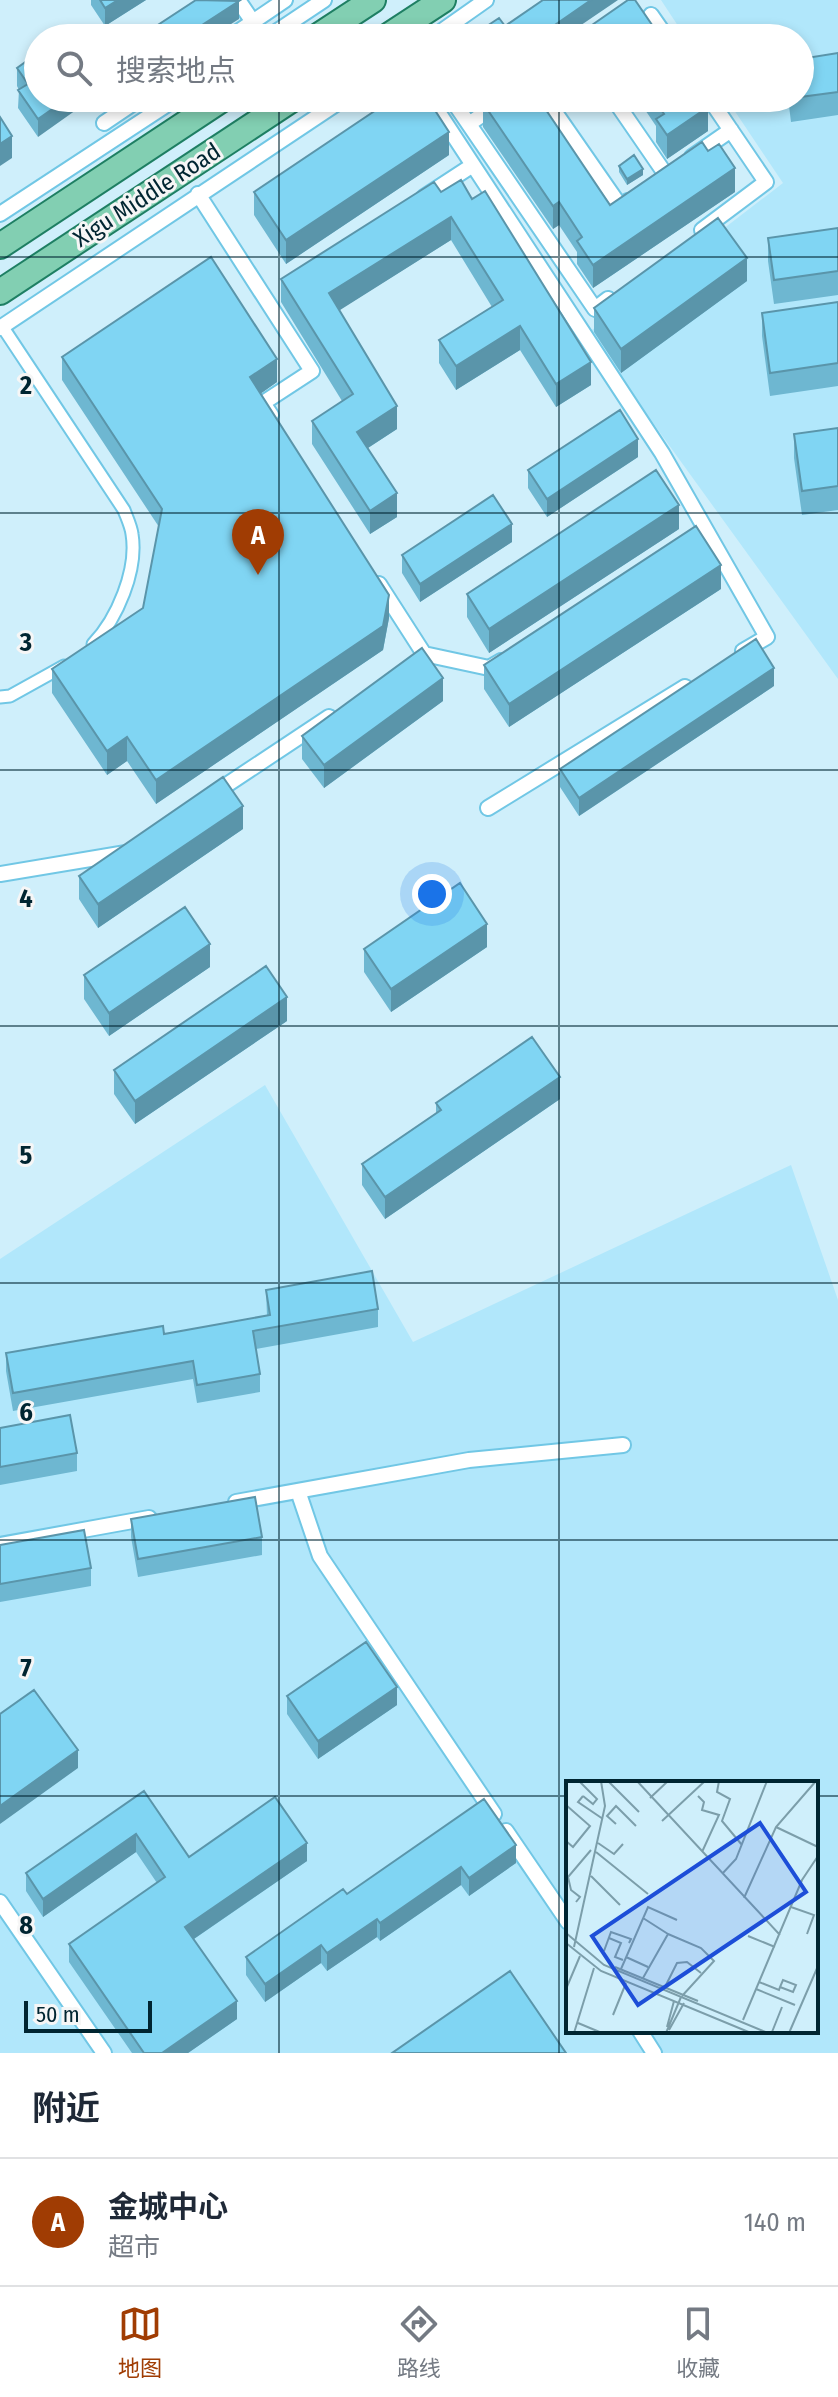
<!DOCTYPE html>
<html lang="zh">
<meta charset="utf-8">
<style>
:root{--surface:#fff;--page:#f2f2f3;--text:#1f2937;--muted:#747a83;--line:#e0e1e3;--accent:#a03c03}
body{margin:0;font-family:"Fira Sans Condensed","Noto Sans SC",sans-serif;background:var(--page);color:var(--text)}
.scale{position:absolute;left:24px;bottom:20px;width:128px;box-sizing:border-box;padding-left:8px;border:4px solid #002531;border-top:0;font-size:22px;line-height:28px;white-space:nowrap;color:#002531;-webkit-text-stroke:6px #f6f6f6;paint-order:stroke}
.you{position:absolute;left:432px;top:894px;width:28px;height:28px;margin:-20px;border:6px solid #fff;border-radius:50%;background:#1a73e8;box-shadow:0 0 0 12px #1a73e833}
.badge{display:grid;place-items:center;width:52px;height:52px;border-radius:50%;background:var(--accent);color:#fff;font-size:26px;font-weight:700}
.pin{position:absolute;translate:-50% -66px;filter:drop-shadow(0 2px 4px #0008)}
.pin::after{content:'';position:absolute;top:42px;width:28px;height:24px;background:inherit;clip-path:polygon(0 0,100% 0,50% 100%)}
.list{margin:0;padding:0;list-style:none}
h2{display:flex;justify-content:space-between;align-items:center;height:104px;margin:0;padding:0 32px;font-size:34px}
h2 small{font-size:26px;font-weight:400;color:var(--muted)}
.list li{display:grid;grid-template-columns:52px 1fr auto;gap:24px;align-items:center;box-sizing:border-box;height:128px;padding:0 32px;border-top:2px solid var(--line)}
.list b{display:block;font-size:30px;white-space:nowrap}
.list p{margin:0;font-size:26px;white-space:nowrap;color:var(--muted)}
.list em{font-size:26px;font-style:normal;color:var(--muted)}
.icon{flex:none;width:44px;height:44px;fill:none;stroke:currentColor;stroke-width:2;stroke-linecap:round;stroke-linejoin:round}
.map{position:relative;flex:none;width:838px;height:2053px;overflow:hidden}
.search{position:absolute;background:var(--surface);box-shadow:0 4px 12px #0003;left:24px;right:24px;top:24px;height:88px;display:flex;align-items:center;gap:20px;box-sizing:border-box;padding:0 28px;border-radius:44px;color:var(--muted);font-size:30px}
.sheet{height:232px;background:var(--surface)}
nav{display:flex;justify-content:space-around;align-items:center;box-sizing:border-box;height:112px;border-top:2px solid var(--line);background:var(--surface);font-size:22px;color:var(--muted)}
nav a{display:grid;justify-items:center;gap:4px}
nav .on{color:var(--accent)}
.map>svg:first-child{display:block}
.built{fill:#b1e7fb;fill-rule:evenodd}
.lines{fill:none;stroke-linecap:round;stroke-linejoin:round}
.pedestrian-casing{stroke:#71c7e5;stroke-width:15}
.minor-casing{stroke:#71c7e5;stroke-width:18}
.primary-casing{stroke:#1e7f63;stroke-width:28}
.pedestrian{stroke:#fff;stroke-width:11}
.minor{stroke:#fff;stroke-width:14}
.primary{stroke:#82cfb2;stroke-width:24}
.wall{fill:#6eb7d1}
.shaded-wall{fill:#5a95aa}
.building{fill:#80d5f3;stroke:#5a95aa;stroke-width:2}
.grid{fill:none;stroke:#002531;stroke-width:2;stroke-opacity:0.55}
.labels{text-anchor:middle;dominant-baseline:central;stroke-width:6;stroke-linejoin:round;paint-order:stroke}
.street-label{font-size:24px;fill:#002531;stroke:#f6f6f6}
.inset-road{fill:none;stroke:#7c9eaa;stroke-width:2}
.view{fill:#1d4ed8;fill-opacity:0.15;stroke:#1d4ed8;stroke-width:4}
.inset-edge{fill:none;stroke:#002531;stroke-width:4}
.grid-label{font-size:26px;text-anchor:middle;font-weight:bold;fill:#002531;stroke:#f6f6f6;stroke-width:6;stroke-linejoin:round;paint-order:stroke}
</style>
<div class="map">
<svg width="838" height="2053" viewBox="0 0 838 2053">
<rect width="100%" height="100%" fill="#cfeffb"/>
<path class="built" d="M 661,0 L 838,0 L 838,679 L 588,333 L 783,183 L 726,98 L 800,98 L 800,38 L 686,38 Z
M 265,1085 L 413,1342 L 791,1165 L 838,1300 L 838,2053 L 0,2053 L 0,1259 ZM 568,1783 L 816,1783 L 816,2031 L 568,2031 Z"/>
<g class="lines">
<g class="pedestrian-casing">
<path id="pedestrian" d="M 2,326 L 124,510 C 127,518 131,526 132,534 C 138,570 117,619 93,644
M 0,697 L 10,696 L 64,666"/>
</g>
<g class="minor-casing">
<path id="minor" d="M 238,0 L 253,22
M 651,15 L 667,38
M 229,38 L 285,0
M 267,38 L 324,0
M 432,38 L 486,0
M 429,98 L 662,453 L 767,637 L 743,651
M 451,98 L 595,309 L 608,299
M 545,98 L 620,206 L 628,201
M 613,98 L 666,175
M 104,123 L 141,98
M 469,124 L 506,98
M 692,157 L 731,130
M 198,194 L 312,371 L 263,403 L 271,415
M 424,197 L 473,165
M 0,214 L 177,98
M 702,230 L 766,182 L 709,98
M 0,328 L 345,98
M 379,584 L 424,654 L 489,668 L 501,661
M 213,794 L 329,717
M 488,808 L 685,687
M 0,874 L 126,853
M 298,1491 L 320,1556 L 494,1814
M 236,1502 L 469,1460 L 623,1445
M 0,1545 L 149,1518
M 506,1831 L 568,1922
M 0,1902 L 104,2053
M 640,2031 L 654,2053"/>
</g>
<g class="primary-casing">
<path id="primary" d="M 315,38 L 373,0
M 385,38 L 443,0
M 0,246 L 224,98
M 0,292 L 294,98"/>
</g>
<use href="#pedestrian" class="pedestrian"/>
<use href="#minor" class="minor"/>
<use href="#primary" class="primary"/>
</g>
<path class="wall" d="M 91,0 L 146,0 L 105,26 L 91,5 Z
M 592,25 L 661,38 L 592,38 Z
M 838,53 L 838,115 L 791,122 L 788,98 L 800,98 Z
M 17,68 L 38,98 L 38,137 L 18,108 L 19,90 L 17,86 Z
M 637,98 L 702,98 L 708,131 L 667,159 L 656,142 L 656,126 Z
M 483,103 L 610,205 L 735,192 L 593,288 L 577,264 L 577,252 L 559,225 L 553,229 L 483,127 Z
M 449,155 L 286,264 L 254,215 L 254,192 Z
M 619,166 L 643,175 L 627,185 L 619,172 Z
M 441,192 L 591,385 L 556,407 L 520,350 L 456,390 L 439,363 L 439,340 L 492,307 L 451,240 L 339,310 L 397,429 L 368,448 L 397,517 L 370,534 L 312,444 L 312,421 L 342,401 L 281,302 L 281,279 Z
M 838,228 L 838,295 L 774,304 L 768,261 L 768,238 Z
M 747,281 L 621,373 L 594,332 L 594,308 Z
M 838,302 L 838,386 L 770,396 L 762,336 L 762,313 Z
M 62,357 L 277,382 L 260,394 L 389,618 L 383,650 L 156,804 L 127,761 L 107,775 L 52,693 L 52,669 L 143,608 L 159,527 L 62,380 Z
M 838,428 L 838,510 L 802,515 L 794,458 L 794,434 Z
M 638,457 L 547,517 L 528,488 L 528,470 Z
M 679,529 L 489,653 L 467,617 L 467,594 Z
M 512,542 L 420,602 L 402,573 L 402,555 Z
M 721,589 L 509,727 L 484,689 L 484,665 Z
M 774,686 L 579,816 L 560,787 L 560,769 Z
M 443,701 L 324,788 L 302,759 L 302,736 Z
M 243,829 L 98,928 L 79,899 L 79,876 Z
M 487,947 L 391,1012 L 364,972 L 364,949 Z
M 210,967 L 109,1036 L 84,999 L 84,975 Z
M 287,1021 L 135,1124 L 114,1094 L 114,1070 Z
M 560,1099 L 385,1219 L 362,1185 L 362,1164 L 436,1113 L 436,1103 Z
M 266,1290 L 378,1309 L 378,1327 L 256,1349 L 260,1374 L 260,1392 L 197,1403 L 193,1379 L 13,1411 L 6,1371 L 6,1353 L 164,1334 L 267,1316 Z
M 0,1428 L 77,1453 L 77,1471 L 0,1485 Z
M 131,1519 L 262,1537 L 262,1555 L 138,1577 L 131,1537 Z
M 0,1545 L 91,1568 L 91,1586 L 0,1602 Z
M 287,1696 L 397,1705 L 318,1759 L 287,1714 Z
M 144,1791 L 189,1857 L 307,1861 L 194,1939 L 237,2019 L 188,2053 L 132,2053 L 69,1962 L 69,1944 L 157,1883 L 136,1852 L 43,1917 L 26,1891 L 26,1873 Z
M 484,1799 L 516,1863 L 469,1896 L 461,1885 L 380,1941 L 377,1937 L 327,1971 L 321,1963 L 265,2002 L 246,1975 L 246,1957 L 347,1894 Z"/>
<path class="shaded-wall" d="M 118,0 L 146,0 L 105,26 L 105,8 Z
M 591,0 L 618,0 L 562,38 L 536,38 Z
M 239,1 L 239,19 L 209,38 L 182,38 Z
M 68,98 L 93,98 L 38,137 L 38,119 Z
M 708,107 L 708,131 L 667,159 L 667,135 Z
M 449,132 L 449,155 L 286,264 L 286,240 Z
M 12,136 L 12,158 L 0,166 L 0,144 Z
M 735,168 L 735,192 L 593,288 L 593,265 Z
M 643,169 L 643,175 L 627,185 L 627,179 Z
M 559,202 L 559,225 L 553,229 L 553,206 Z
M 451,217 L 451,240 L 329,317 L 329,293 Z
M 747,258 L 747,281 L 621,373 L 621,349 Z
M 520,326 L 520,350 L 456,390 L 456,366 Z
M 277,359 L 277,382 L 250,401 L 250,377 Z
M 591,362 L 591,385 L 556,407 L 556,384 Z
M 397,406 L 397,429 L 357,455 L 357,432 Z
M 638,439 L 638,457 L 547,517 L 547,499 Z
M 397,493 L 397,517 L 370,534 L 370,511 Z
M 679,505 L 679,529 L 489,653 L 489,629 Z
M 512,524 L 512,542 L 420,602 L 420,584 Z
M 721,565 L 721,589 L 509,727 L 509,704 Z
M 389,595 L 389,618 L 383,650 L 156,804 L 156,780 Z
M 774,668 L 774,686 L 579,816 L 579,798 Z
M 443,678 L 443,701 L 324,788 L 324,765 Z
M 127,737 L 127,761 L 107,775 L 107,751 Z
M 243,806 L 243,829 L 98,928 L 98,904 Z
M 487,924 L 487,947 L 391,1012 L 391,989 Z
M 210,944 L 210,967 L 109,1036 L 109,1013 Z
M 287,997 L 287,1021 L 135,1124 L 135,1101 Z
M 560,1077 L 560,1099 L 385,1219 L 385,1197 Z
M 397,1687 L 397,1705 L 318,1759 L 318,1741 Z
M 78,1750 L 78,1768 L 0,1824 L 0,1806 Z
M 136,1834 L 136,1852 L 43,1917 L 43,1899 Z
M 307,1843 L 307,1861 L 185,1945 L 185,1927 Z
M 516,1845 L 516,1863 L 469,1896 L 469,1878 Z
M 461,1867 L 461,1885 L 380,1941 L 380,1923 Z
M 377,1919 L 377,1937 L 327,1971 L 327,1953 Z
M 321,1945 L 321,1963 L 265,2002 L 265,1984 Z
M 237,2001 L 237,2019 L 188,2053 L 162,2053 Z"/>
<path class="building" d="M 100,0 L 118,0 L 105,8 Z
M 196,0 L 239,1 L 182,38 L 138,38 Z
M 543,0 L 591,0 L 536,38 L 469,38 L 499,18 L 505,26 Z
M 628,0 L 635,0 L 661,38 L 612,38 L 610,34 L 605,38 L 600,38 L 592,25 Z
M 38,53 L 38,98 L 68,98 L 38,119 L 18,90 L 28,84 L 17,68 Z
M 838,53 L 838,92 L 800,97 L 800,59 Z
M 394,98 L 427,98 L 449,132 L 286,240 L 254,192 Z
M 490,98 L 538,98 L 610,205 L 702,142 L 708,151 L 719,144 L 735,168 L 593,265 L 577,241 L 582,237 L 559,202 L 553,206 L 483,103 Z
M 653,98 L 702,98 L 708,107 L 667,135 L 656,119 L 664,114 Z
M 0,117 L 12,136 L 0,144 Z
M 634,155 L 643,169 L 627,179 L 619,166 Z
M 461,180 L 472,199 L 485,191 L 591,362 L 556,384 L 520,326 L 456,366 L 439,340 L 503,300 L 451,217 L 329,293 L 397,406 L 357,432 L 397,493 L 370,511 L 312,421 L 353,394 L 281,279 L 434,182 L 441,192 Z
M 718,218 L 747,258 L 621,349 L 594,308 Z
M 838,228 L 838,271 L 774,280 L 768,238 Z
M 211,257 L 277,359 L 250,377 L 389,595 L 383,626 L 156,780 L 127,737 L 107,751 L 52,669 L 143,608 L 162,509 L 62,357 Z
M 838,302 L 838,363 L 770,373 L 762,313 Z
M 620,410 L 638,439 L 547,499 L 528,470 Z
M 838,428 L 838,486 L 802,491 L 794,434 Z
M 656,470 L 679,505 L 489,629 L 467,594 Z
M 493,495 L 512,524 L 420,584 L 402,555 Z
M 696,526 L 721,565 L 509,704 L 484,665 Z
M 756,639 L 774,668 L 579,798 L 560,769 Z
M 422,648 L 443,678 L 324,765 L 302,736 Z
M 223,777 L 243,806 L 98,904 L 79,876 Z
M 460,883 L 487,924 L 391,989 L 364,949 Z
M 185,907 L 210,944 L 109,1013 L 84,975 Z
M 266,966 L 287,997 L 135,1101 L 114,1070 Z
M 532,1037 L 560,1077 L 385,1197 L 362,1164 L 441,1110 L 436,1103 Z
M 372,1271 L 378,1309 L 253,1331 L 260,1374 L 197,1385 L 193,1361 L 13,1393 L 6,1353 L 163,1326 L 164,1334 L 270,1315 L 266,1290 Z
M 70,1415 L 77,1453 L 0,1467 L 0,1428 Z
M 255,1497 L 262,1537 L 138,1559 L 131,1519 Z
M 84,1530 L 91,1568 L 0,1584 L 0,1545 Z
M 366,1642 L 397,1687 L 318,1741 L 287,1696 Z
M 34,1690 L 78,1750 L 0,1806 L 0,1714 Z
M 144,1791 L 189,1857 L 275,1797 L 307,1843 L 185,1927 L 237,2001 L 162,2053 L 144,2053 L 69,1944 L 165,1877 L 136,1834 L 43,1899 L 26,1873 Z
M 484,1799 L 516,1845 L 469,1878 L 461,1867 L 380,1923 L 377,1919 L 327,1953 L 321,1945 L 265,1984 L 246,1957 L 343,1889 L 347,1894 Z
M 510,1971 L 566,2053 L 392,2053 Z"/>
<path class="grid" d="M 279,0 L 279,38M 559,0 L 559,38M 279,98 L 279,2053M 559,98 L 559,2053M 0,257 L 838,257M 0,513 L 838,513M 0,770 L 838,770M 0,1026 L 838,1026M 0,1283 L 838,1283M 0,1540 L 838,1540M 0,1796 L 568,1796M 816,1796 L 838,1796"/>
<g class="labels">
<g class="street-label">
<text transform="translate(147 195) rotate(-33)">Xigu Middle Road</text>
</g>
</g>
<g transform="translate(566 1781)">
<rect width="252" height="252" fill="#cfeffb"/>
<path class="inset-road" d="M 13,0 L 31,18 L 27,23 L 17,15M 42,0 L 73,31M 71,0 L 214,154M 153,0 L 151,11 L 164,18 L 156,40 L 176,64M 17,15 L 12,21 L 37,38M 132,15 L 138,21 L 136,29 L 153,34 L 136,71M 84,17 L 102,0M 0,24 L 24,45 L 7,66 L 0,60M 96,40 L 139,0M 50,43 L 41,35 L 50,25 L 70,45M 210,46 L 252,66M 32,62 L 48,73 L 57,63M 30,71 L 82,113M 156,93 L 170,78 L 201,0M 25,95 L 54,124M 178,117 L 210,46 L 250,0M 10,121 L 14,116 L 5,109 L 2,96 L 25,69M 225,126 L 248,134 L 241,153M 77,137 L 102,153 L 77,197M 0,152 L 38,184 L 202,252M 102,153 L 135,167 L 148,180 L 116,215M 182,155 L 209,166M 43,157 L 55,162 L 49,176 L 57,179M 0,162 L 35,190 L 185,252M 8,166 L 39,25 L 35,0M 38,170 L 45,151 L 65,158 L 63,162M 60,176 L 82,186M 49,186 L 132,220M 55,188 L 82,126 L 111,139M 193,201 L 213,209 L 214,206 L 217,199 L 230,204 L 227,211 L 214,206M 99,206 L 111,182 L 121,181 L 135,192M 0,208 L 14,175M 190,208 L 229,224M 47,234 L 60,202M 177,239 L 236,99 L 252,75M 12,242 L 36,252M 101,246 L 108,220M 103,249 L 118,222M 206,251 L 216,226M 8,252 L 28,187M 100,252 L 115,216M 223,252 L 252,185"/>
<path class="view" d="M 194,42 L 240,111 L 72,224 L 26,155 Z"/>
<rect width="252" height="252" class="inset-edge"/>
</g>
<g class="grid-label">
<text x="26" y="394">2</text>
<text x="26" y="651">3</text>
<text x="26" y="907">4</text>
<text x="26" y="1164">5</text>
<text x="26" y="1421">6</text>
<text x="26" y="1677">7</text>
<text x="26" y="1934">8</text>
</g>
</svg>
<div class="scale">50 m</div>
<div class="you"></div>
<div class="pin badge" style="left:258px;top:575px">A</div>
<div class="search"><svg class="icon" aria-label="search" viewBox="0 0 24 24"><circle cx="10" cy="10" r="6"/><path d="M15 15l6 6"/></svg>搜索地点</div>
</div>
<section class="sheet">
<h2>附近<small></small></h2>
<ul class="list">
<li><span class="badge">A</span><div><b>金城中心</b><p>超市</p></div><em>140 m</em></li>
</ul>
</section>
<nav>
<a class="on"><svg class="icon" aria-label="map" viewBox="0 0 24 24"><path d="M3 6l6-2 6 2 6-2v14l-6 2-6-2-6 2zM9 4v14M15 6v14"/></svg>地图</a>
<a><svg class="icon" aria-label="directions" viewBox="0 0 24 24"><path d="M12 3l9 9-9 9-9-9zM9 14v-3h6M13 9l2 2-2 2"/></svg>路线</a>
<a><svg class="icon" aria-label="saved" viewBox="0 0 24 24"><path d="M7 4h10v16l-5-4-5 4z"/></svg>收藏</a>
</nav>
